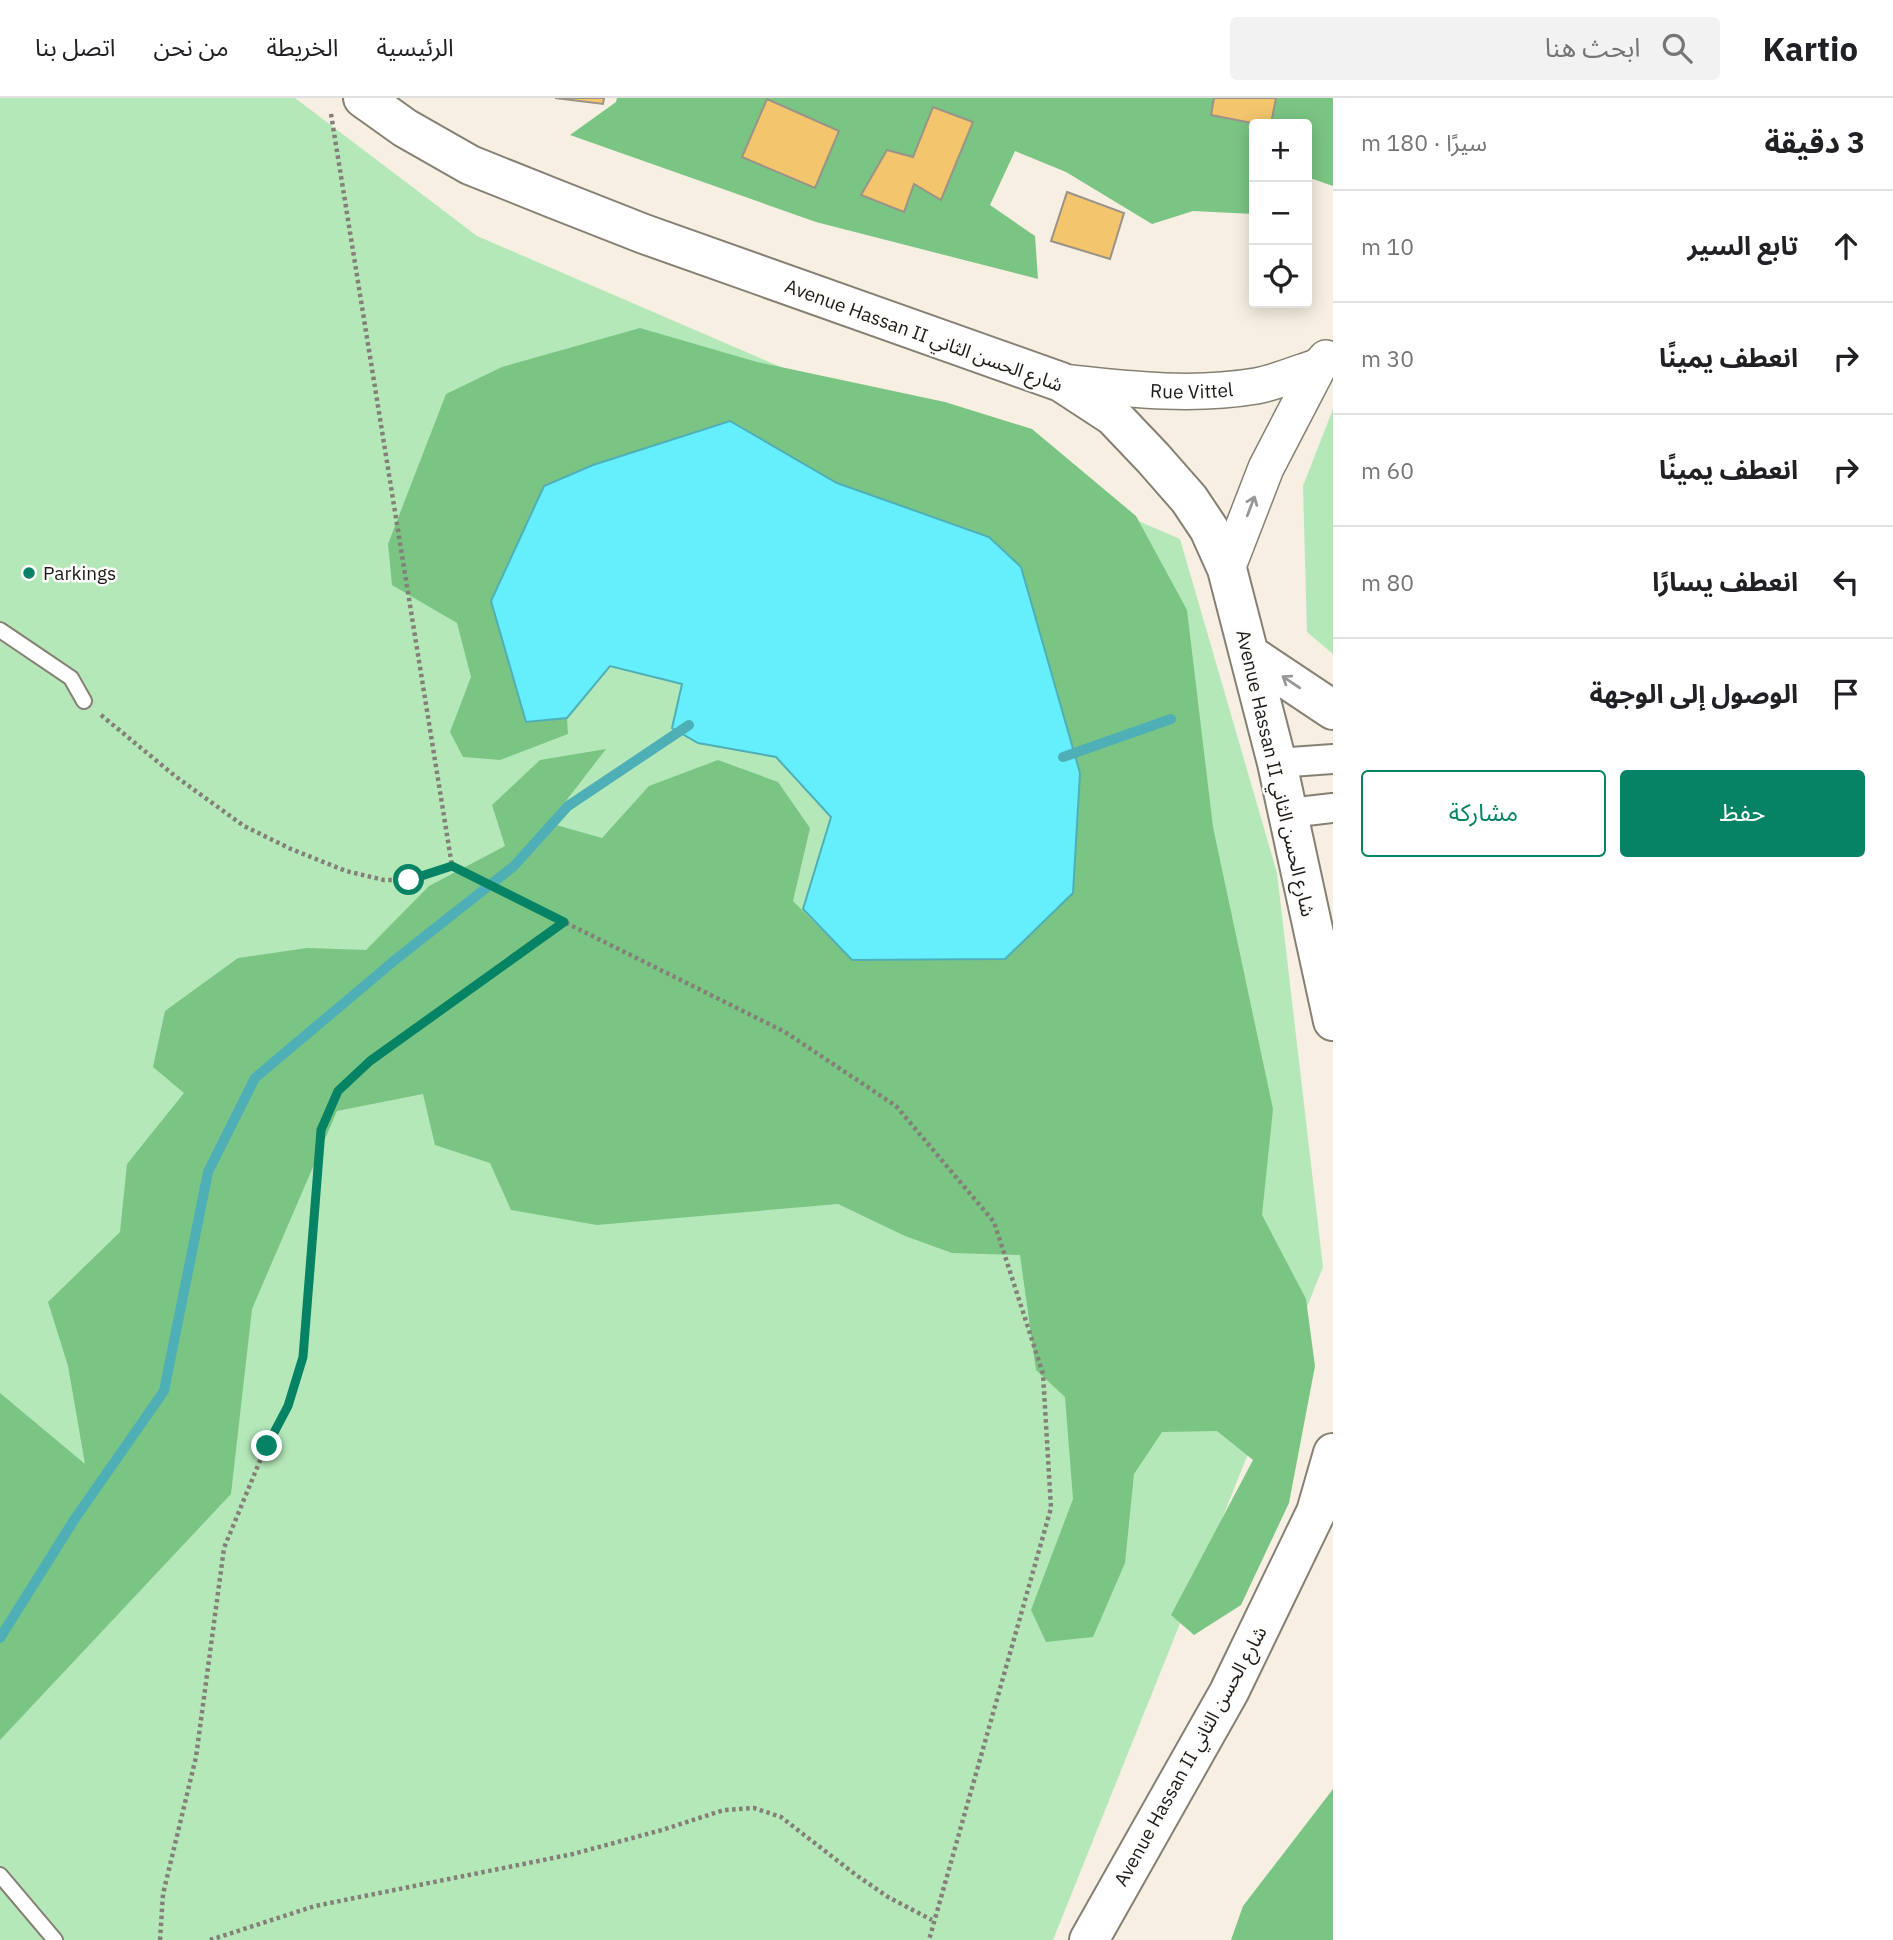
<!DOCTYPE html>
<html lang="ar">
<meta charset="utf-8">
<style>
:root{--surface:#fff;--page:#f2f2f2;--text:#202124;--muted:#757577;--line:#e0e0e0;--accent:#068364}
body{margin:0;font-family:"IBM Plex Sans","Noto Sans Arabic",sans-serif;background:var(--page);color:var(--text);direction:rtl}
.controls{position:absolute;right:21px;top:21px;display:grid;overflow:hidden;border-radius:7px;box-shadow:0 4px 18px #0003}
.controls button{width:63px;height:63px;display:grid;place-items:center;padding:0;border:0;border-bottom:2px solid var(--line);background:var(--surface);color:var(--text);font:35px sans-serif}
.stop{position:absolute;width:21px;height:21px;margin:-16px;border:5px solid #068364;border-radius:50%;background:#fff}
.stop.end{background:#068364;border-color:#fff;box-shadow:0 2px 7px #0008}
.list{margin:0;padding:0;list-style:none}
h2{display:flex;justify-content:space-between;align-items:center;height:91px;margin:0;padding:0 28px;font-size:30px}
h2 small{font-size:23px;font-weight:400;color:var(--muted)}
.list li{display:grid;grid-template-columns:46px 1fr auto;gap:21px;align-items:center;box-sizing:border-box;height:112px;padding:0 28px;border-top:2px solid var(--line)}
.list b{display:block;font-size:26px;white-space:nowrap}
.list em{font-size:23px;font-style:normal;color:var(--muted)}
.actions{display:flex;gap:14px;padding:21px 28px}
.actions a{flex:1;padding:16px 0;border:2px solid var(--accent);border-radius:7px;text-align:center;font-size:24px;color:var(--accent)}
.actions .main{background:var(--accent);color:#fff}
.icon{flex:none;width:38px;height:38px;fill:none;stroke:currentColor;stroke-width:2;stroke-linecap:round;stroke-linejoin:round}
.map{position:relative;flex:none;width:1333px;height:1842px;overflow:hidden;direction:ltr}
header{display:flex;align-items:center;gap:42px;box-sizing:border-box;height:98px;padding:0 35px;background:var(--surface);border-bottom:2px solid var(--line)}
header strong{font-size:33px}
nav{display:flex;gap:38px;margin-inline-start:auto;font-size:24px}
.search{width:490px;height:63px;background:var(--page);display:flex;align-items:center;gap:18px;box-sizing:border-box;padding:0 24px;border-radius:7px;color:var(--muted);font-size:26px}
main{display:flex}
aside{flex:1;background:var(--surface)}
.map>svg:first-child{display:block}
.green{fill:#b4e8b9}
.forest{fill:#7ac584}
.water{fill:#65eefc;stroke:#4fafb7;stroke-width:2}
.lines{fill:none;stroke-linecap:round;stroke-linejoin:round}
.stream{stroke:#4fafb7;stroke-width:10}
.building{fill:#f3c56c;stroke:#9a9388;stroke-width:2}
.service-casing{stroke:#868074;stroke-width:18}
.minor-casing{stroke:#868074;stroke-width:32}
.tertiary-casing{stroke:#868074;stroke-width:38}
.primary-casing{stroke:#868074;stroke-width:42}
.path{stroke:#848077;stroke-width:4.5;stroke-dasharray:3.5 3.5;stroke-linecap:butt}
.service{stroke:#fff;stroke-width:14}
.minor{stroke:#fff;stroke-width:28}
.tertiary{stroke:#fff;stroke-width:35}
.primary{stroke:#fff;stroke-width:38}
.oneway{stroke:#999896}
.route{stroke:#068364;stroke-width:9}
.poi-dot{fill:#068364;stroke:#fffdfb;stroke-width:2.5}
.labels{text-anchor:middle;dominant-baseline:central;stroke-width:5;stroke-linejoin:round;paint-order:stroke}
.street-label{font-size:19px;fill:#1d1b16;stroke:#fffdfb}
.poi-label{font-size:19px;fill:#1d1b16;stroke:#fffdfb;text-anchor:start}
</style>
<header>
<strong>Kartio</strong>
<div class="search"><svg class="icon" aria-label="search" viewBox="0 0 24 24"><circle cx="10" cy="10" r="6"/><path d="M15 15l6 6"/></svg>ابحث هنا</div>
<nav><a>الرئيسية</a><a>الخريطة</a><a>من نحن</a><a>اتصل بنا</a></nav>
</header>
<main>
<aside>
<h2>3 دقيقة<small>سيرًا · 180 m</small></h2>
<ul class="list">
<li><svg class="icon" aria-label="ahead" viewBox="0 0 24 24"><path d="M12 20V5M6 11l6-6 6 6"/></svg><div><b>تابع السير</b></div><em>10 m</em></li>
<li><svg class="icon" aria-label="right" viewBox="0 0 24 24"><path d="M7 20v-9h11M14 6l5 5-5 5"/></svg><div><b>انعطف يمينًا</b></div><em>30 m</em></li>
<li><svg class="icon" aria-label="right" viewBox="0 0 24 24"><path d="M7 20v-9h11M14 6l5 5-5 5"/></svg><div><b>انعطف يمينًا</b></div><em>60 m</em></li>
<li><svg class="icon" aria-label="left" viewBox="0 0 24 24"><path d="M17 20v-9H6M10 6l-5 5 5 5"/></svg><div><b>انعطف يسارًا</b></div><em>80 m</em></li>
<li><svg class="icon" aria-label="arrive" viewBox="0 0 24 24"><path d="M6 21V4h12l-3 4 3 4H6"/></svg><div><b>الوصول إلى الوجهة</b></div></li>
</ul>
<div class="actions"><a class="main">حفظ</a><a>مشاركة</a></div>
</aside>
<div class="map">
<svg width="1333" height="1842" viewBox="0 0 1333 1842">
<rect width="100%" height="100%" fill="#f6efe2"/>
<path class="green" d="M 0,0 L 295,0 L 477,138 L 1180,441 L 1277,775 L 1323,1169 L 1053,1842 L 0,1842 Z
M 1333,311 L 1333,556 L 1307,534 L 1303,388 Z"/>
<path class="forest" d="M 617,0 L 1333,0 L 1333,88 L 1307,79 L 1307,26 L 1254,26 L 1254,116 L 1193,113 L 1152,126 L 1066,74 L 1015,53 L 990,107 L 1035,138 L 1038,181 L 816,124 L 570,37 L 616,4 Z
M 640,230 L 757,264 L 945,304 L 1032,331 L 1136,418 L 1187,512 L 1213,729 L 1273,1011 L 1262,1117 L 1306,1201 L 1315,1268 L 1289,1405 L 1241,1507 L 1194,1537 L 1171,1517 L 1253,1362 L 1217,1333 L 1162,1334 L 1134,1376 L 1125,1465 L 1093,1539 L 1046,1544 L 1031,1512 L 1073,1401 L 1065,1299 L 1036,1272 L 1020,1157 L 952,1155 L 905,1138 L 838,1106 L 597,1127 L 511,1112 L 490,1065 L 435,1047 L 423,996 L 337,1013 L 252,1211 L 231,1396 L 0,1642 L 0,1295 L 85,1366 L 68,1268 L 48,1204 L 120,1134 L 127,1066 L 184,995 L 153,969 L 165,913 L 238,860 L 307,850 L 366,852 L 429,788 L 505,748 L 492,707 L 540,662 L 606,651 L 549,725 L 602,740 L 649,688 L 718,662 L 778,684 L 810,730 L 793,803 L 852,862 L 989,439 L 837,385 L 730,323 L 526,624 L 567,620 L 568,636 L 500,662 L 463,659 L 450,634 L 471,579 L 457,525 L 392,487 L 388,446 L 446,296 L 502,269 Z
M 1333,1691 L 1333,1842 L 1231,1842 L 1243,1808 Z"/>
<path class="water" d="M 730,323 L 837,385 L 989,439 L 1021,469 L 1080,675 L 1073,795 L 1005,861 L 852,862 L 803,811 L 831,719 L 776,659 L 698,645 L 672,630 L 682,586 L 610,568 L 567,620 L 526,624 L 491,503 L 544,388 L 593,367 Z"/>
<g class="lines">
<path class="stream" d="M 1063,659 L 1171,621
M 0,1540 L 74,1422 L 164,1293 L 208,1074 L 255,980 L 395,862 L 514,768 L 568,708 L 689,627"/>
</g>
<path class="building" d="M 555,0 L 604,0 L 603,6 Z
M 1214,0 L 1276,0 L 1271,26 L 1257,26 L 1211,17 Z
M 767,1 L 839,33 L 815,90 L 742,59 Z
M 933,9 L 973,24 L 941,102 L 914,86 L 904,114 L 861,97 L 887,52 L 913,59 Z
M 1067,94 L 1124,115 L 1110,161 L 1051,143 Z"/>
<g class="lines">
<g class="service-casing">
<path id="service" d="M 0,532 L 71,580 L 84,603
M 0,1777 L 55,1842"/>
</g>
<g class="minor-casing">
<path id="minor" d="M 1277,665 L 1333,661
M 1289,715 L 1333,710"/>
</g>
<g class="tertiary-casing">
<g id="tertiary">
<path id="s1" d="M 1061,284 C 1127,291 1191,299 1256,288 C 1277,284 1298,275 1319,268"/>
<path d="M 1227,471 L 1266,370 L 1319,268 L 1326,260"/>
</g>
</g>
<g class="primary-casing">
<path id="primary" d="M 363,0 L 405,30 L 470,67 L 555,101 L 644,136 L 1061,284 L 1113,318 L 1153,360 L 1189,401 L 1209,431 L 1227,471 L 1277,665 L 1333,923
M 1249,556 L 1333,612
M 1089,1842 L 1229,1594 L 1316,1414 L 1333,1355"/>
</g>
<path class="path" d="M 331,16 L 452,768 L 785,934 L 896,1008 L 994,1124 L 1043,1276 L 1051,1410 L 929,1842
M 101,617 L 175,678 L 244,728 L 291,751 L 346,773 L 384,782 L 409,782 L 452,768
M 160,1842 L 163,1796 L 196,1659 L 224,1450 L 266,1348 L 288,1308 L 303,1259 L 321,1032 L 338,993 L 370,963 L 564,824
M 210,1842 L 315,1808 L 573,1756 L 662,1732 L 724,1712 L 754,1710 L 781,1719 L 856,1777 L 888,1799 L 932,1822"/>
<use href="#service" class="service"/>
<use href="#minor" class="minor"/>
<use href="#tertiary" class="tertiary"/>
<use href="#primary" class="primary"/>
</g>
<defs><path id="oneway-shaft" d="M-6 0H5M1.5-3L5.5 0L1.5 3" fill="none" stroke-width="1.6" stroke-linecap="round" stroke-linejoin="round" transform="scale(1.75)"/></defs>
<g class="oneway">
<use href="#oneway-shaft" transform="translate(1251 408) rotate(-69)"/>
<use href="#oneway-shaft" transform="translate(1291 584) rotate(-146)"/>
</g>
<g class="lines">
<path class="route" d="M 267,1348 L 288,1308 L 303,1259 L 321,1032 L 338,993 L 370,963 L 564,824 L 452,768 L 409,782"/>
</g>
<circle class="poi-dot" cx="29" cy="475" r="7"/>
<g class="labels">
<g class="street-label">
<text transform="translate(924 237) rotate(20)">Avenue Hassan II شارع الحسن الثاني</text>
<text stroke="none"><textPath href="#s1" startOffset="131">Rue Vittel</textPath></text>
<text transform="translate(1276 675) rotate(77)">Avenue Hassan II شارع الحسن الثاني</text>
<text transform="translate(1190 1658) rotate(-61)">Avenue Hassan II شارع الحسن الثاني</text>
</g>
<g class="poi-label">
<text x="43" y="475">Parkings</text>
</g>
</g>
</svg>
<div class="controls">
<button>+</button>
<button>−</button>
<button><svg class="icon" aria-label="locate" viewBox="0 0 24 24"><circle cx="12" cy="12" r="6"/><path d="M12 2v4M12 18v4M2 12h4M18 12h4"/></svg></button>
</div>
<div class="stop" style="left:409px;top:782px"></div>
<div class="stop end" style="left:267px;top:1348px"></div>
</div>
</main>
